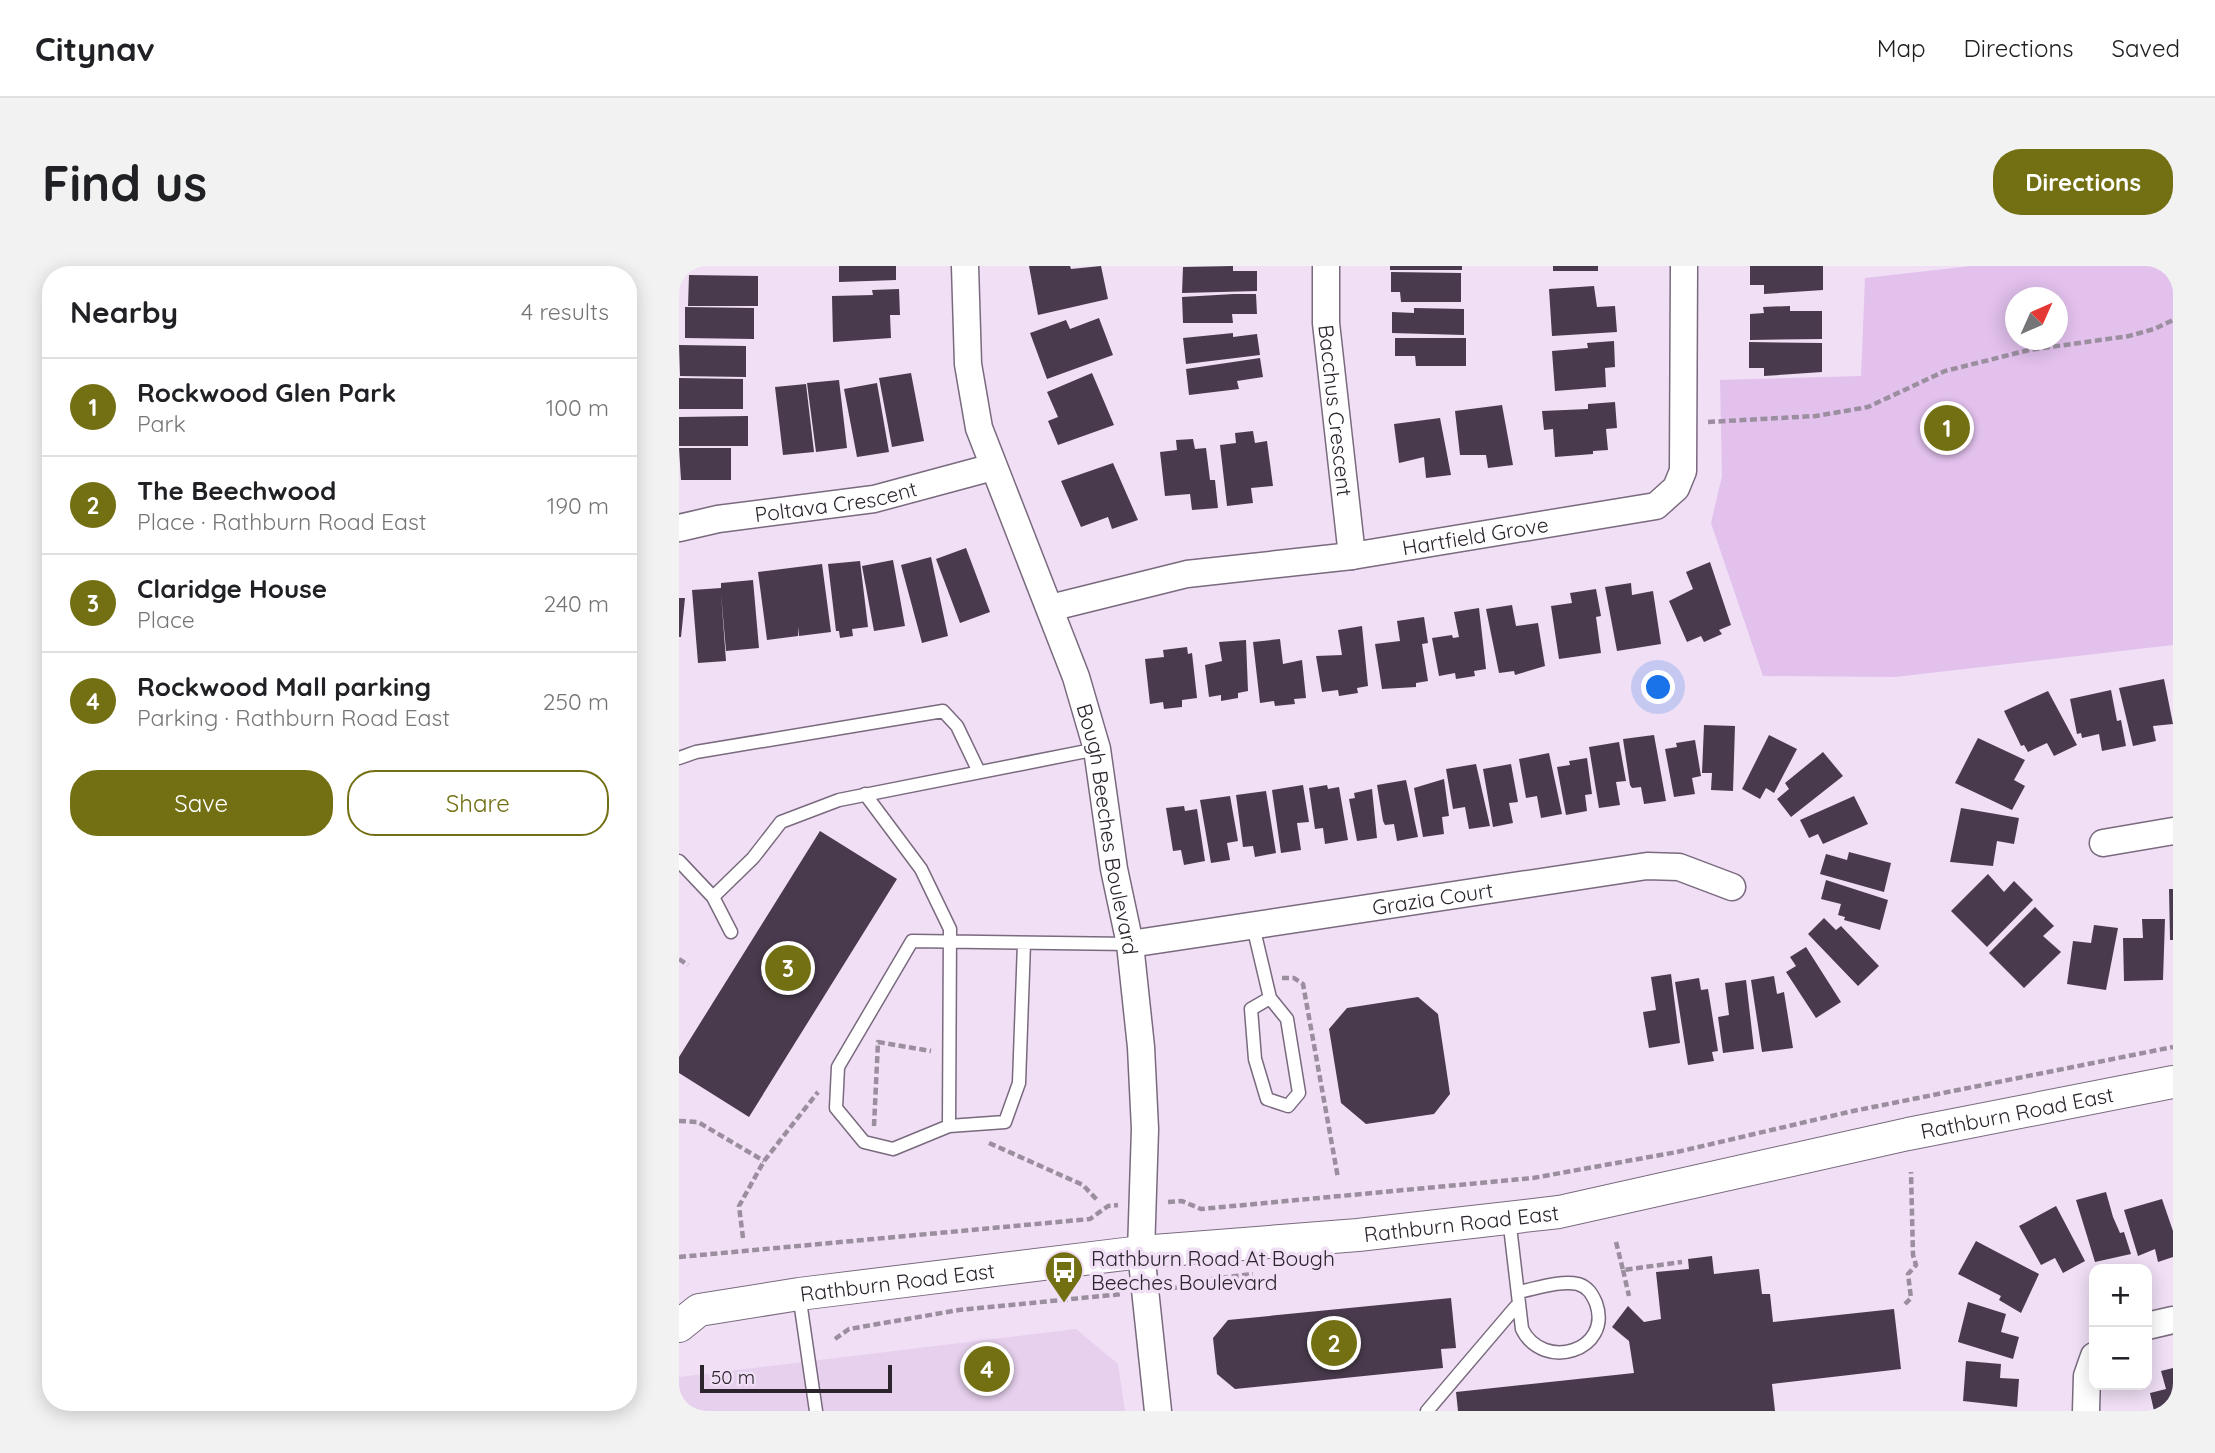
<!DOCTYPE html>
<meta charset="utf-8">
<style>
:root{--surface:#fff;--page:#f2f2f2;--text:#202124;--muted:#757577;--line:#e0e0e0;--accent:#737013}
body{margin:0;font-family:Quicksand,sans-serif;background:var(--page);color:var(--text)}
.controls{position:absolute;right:21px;bottom:21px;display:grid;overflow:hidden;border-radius:14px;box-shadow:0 4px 18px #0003}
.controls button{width:63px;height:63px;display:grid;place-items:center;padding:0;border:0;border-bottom:2px solid var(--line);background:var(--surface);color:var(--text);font:35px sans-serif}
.compass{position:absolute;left:1326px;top:21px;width:63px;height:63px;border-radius:50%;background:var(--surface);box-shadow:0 4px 18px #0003;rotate:45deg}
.scale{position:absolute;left:21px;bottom:18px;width:192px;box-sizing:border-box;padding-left:7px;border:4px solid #2b242d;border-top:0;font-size:19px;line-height:24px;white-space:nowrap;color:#2b242d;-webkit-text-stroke:5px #f0dff5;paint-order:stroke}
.you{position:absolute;left:980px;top:422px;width:24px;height:24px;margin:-18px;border:5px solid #fff;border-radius:50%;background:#1a73e8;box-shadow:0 0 0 10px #1a73e833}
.badge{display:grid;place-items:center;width:46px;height:46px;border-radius:50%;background:var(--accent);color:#fff;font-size:23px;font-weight:700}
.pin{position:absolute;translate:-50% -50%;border:4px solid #fff;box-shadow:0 2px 7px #0006}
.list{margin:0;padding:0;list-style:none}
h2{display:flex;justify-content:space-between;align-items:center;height:91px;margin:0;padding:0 28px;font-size:30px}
h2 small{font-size:23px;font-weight:400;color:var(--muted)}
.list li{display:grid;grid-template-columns:46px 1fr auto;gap:21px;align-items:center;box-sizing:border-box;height:98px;padding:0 28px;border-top:2px solid var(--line)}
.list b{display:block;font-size:26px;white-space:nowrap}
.list p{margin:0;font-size:23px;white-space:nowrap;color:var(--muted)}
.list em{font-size:23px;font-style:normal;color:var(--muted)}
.actions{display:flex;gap:14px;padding:21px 28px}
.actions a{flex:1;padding:16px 0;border:2px solid var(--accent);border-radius:28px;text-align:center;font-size:24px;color:var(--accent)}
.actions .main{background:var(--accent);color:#fff}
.map{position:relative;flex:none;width:1494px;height:1145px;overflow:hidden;border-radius:28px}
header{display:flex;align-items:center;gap:42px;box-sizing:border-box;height:98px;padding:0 35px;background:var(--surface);border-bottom:2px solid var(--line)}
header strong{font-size:33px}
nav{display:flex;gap:38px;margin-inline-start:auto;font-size:24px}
.intro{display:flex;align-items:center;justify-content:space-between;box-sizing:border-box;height:168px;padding:0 42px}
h1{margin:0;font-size:49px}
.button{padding:18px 32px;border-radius:28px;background:var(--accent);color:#fff;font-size:24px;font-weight:700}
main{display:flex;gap:42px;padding:0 42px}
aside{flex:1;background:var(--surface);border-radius:28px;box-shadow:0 4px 18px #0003}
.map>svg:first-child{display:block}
.built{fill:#e6d0ed}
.green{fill:#e2c1ed;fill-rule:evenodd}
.building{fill:#493b4d}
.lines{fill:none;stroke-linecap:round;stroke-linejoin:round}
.service-casing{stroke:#796a7e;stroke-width:15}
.minor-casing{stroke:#796a7e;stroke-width:29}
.tertiary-casing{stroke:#796a7e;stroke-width:34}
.path{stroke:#9b8f9f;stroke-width:4.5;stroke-dasharray:7 3.5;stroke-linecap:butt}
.service{stroke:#fff;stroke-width:12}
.minor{stroke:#fff;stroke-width:26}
.tertiary{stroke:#fff;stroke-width:32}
.labels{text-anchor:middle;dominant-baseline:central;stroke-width:7;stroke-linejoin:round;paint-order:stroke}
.street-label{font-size:21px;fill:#2b242d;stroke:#f0dff5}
.poi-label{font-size:21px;fill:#2b242d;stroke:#f0dff5;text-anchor:start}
</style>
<header>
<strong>Citynav</strong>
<nav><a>Map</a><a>Directions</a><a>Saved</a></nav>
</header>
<div class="intro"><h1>Find us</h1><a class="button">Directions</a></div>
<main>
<aside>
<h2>Nearby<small>4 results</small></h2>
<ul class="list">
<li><span class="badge">1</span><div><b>Rockwood Glen Park</b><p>Park</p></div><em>100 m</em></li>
<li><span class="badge">2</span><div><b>The Beechwood</b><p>Place · Rathburn Road East</p></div><em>190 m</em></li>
<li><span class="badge">3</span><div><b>Claridge House</b><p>Place</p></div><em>240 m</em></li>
<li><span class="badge">4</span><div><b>Rockwood Mall parking</b><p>Parking · Rathburn Road East</p></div><em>250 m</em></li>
</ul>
<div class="actions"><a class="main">Save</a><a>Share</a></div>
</aside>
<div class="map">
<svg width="1494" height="1145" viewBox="0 0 1494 1145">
<rect width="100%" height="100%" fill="#f0dff5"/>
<path class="built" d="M 397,1063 L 439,1098 L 446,1145 L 0,1145 L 0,1111 Z"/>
<path class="green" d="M 1292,0 L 1494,0 L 1494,379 L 1216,411 L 1084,410 L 1032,257 L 1043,210 L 1041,114 L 1182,110 L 1186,12 ZM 1336,32 L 1378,32 L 1378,74 L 1336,74 Z"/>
<path class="building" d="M 160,0 L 217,0 L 217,14 L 160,16 Z
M 350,0 L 391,0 L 392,3 L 422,0 L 429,33 L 359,49 Z
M 554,0 L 554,5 L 578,5 L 578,25 L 503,27 L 504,1 Z
M 711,0 L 783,0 L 783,4 L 711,4 Z
M 874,0 L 919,0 L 919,5 L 874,5 Z
M 1071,0 L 1144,0 L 1144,24 L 1085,28 L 1085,19 L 1071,19 Z
M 712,6 L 782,7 L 782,36 L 722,36 L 721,26 L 712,26 Z
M 10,9 L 79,10 L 79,40 L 9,40 Z
M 915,20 L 918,41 L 936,40 L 938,66 L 873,70 L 870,23 Z
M 220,23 L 221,49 L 211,49 L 212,72 L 154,76 L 153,30 L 194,29 L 193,24 Z
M 555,28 L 577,28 L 578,48 L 553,48 L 554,57 L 504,57 L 503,31 Z
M 1111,40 L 1111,45 L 1143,45 L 1143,73 L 1071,74 L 1071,48 L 1085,47 L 1084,41 Z
M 6,41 L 75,42 L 75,73 L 6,72 Z
M 735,42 L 785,43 L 785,69 L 713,67 L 713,46 L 735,47 Z
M 420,52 L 434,89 L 368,113 L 351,67 L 387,54 L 391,63 Z
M 554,67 L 554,71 L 578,68 L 581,89 L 507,98 L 504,72 Z
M 716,72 L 787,72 L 787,100 L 737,100 L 736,90 L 716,90 Z
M 935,75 L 936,101 L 926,102 L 927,121 L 876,125 L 873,85 L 909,82 L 908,77 Z
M 1070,76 L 1143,77 L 1143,106 L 1085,110 L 1085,102 L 1070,102 Z
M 0,79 L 67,80 L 67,111 L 1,110 Z
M 581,92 L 584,111 L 558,115 L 560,123 L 510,129 L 507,103 Z
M 232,107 L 245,175 L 213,181 L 200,112 Z
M 413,107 L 435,159 L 379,179 L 369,155 L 379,151 L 368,126 Z
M 0,112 L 64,113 L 64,143 L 0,143 Z
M 160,114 L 168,182 L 137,186 L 128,117 Z
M 198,117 L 210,186 L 178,191 L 165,123 Z
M 127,118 L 135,186 L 104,189 L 96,121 Z
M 936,136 L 938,162 L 927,163 L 929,184 L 914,185 L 914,188 L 876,191 L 874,163 L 865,164 L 863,145 L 909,143 L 909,138 Z
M 823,139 L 834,199 L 809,202 L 807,189 L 781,189 L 776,145 Z
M 69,150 L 69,180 L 0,180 L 0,151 Z
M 761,152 L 772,209 L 747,212 L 745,191 L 720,197 L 715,158 Z
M 574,165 L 576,177 L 588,175 L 594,220 L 572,222 L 574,237 L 548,240 L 541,179 L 557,177 L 556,167 Z
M 514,173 L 516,183 L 527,182 L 531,214 L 536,214 L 539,242 L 513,244 L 511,228 L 486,230 L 481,186 L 498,184 L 497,174 Z
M 0,182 L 52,182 L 52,214 L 2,214 Z
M 434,197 L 459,254 L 433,263 L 429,251 L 402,261 L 382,215 Z
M 287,282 L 311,346 L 281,357 L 257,293 Z
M 252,291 L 269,370 L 243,377 L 222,299 Z
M 214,294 L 226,360 L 195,365 L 183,300 Z
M 181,295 L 189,361 L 173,363 L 174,370 L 161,372 L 160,365 L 157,365 L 149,298 Z
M 1031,296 L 1052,359 L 1040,364 L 1043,368 L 1025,376 L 1022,370 L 1008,376 L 990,335 L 1014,323 L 1007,306 Z
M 143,298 L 152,366 L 120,370 L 119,361 L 119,370 L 88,374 L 79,306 Z
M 74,314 L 80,382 L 47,385 L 42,327 L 47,395 L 19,397 L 13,324 L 42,322 L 42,317 Z
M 952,317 L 953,329 L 974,325 L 982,378 L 938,385 L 926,321 Z
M 917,323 L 922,350 L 917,351 L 922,387 L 880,393 L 872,340 L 893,337 L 891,327 Z
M 0,332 L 6,332 L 2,371 L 0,371 Z
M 833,339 L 837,360 L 859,357 L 866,400 L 836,409 L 835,405 L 820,407 L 807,343 Z
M 800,342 L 807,403 L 795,405 L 796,410 L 777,413 L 776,407 L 760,410 L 753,372 L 773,369 L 774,372 L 780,371 L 775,346 Z
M 745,351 L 749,377 L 743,378 L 749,415 L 737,417 L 737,421 L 703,423 L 696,378 L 721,375 L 718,355 Z
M 683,360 L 689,420 L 678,422 L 679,427 L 660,430 L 659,424 L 643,426 L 637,390 L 663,389 L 659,364 Z
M 601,373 L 604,398 L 623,394 L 627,432 L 615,433 L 616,438 L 596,440 L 595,435 L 581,437 L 574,376 Z
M 567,374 L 569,425 L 559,427 L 559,432 L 542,435 L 542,429 L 530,431 L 526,399 L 543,395 L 540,376 Z
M 508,381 L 509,388 L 513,387 L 518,432 L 503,434 L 503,441 L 485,443 L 484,436 L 471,438 L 466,393 L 485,391 L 484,384 Z
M 1485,413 L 1494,458 L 1474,460 L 1477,475 L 1454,480 L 1440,422 Z
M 1432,424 L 1438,455 L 1442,454 L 1447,480 L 1423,485 L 1420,468 L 1403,472 L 1402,467 L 1398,468 L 1391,433 Z
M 1369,425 L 1398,479 L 1375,490 L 1368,477 L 1349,486 L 1345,479 L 1342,480 L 1325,445 Z
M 1025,459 L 1056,460 L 1054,525 L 1032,524 L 1033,507 L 1023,507 Z
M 975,469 L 987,535 L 965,538 L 962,521 L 953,522 L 951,519 L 944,473 Z
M 1090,469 L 1118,483 L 1095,527 L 1087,522 L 1081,533 L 1063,523 Z
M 1299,472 L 1346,494 L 1335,514 L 1346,520 L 1333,544 L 1276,517 Z
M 1016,474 L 1022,510 L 1013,512 L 1016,528 L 995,531 L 986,483 L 998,481 L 997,477 Z
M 940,476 L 947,515 L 937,516 L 941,539 L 920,542 L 910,481 Z
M 1144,486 L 1164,510 L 1112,551 L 1098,533 L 1110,523 L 1106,517 Z
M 870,487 L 883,548 L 862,552 L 858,530 L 847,532 L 840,493 Z
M 908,492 L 913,528 L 906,529 L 908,545 L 887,549 L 878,501 L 891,499 L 890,495 Z
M 797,498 L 811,560 L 790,563 L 786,541 L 774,543 L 767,503 Z
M 832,498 L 839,536 L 830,537 L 834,557 L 814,561 L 804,503 Z
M 765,513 L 770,550 L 763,551 L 765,568 L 744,571 L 735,522 Z
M 727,514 L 739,571 L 718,575 L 715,558 L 706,559 L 704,555 L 698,519 Z
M 624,519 L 630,556 L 618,557 L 622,584 L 602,587 L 593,524 Z
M 648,519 L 649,523 L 660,521 L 669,574 L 646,578 L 644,562 L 636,563 L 630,522 Z
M 693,523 L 698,572 L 678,575 L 670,533 L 676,532 L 675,527 Z
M 587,525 L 597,587 L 576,591 L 574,580 L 564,581 L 557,529 Z
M 551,530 L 559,575 L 548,577 L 551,594 L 532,597 L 521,534 Z
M 1175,530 L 1189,558 L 1144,578 L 1139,568 L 1130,572 L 1121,554 Z
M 505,540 L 506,545 L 518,543 L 526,595 L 505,599 L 502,584 L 494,585 L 487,542 Z
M 1282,542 L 1340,552 L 1335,578 L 1318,575 L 1314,600 L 1271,596 Z
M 141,565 L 218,613 L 70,851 L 0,807 L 0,791 Z
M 1170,586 L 1212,597 L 1205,626 L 1141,608 L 1147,588 L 1168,594 Z
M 1309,608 L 1325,626 L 1335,615 L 1354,634 L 1308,681 L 1272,645 Z
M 1147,614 L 1209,634 L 1201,664 L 1165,654 L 1166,651 L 1159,649 L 1162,638 L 1142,633 Z
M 1490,623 L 1494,623 L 1494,674 L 1491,674 Z
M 1356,641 L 1375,660 L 1364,670 L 1382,686 L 1345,722 L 1310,687 Z
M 1145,652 L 1157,664 L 1162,660 L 1200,700 L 1179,720 L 1129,668 Z
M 1463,653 L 1486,653 L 1484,714 L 1445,715 L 1444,672 L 1464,672 Z
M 1415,659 L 1439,662 L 1427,724 L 1388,718 L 1394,675 L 1412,677 Z
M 1127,681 L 1162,736 L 1137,752 L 1107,706 L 1117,700 L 1111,691 Z
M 992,708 L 1001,777 L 970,782 L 964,746 L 977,744 L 972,711 Z
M 1095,710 L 1098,728 L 1105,726 L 1114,782 L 1083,786 L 1072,714 Z
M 1020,712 L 1022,724 L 1029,723 L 1039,785 L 1033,786 L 1035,795 L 1009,799 L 996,716 Z
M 1067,714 L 1075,783 L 1044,787 L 1039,751 L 1050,749 L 1046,717 Z
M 739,731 L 759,748 L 771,828 L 755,848 L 687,858 L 662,837 L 650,763 L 668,742 Z
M 1427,926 L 1434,951 L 1441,967 L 1445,966 L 1452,988 L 1416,996 L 1397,934 Z
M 1483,933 L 1494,965 L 1494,991 L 1479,996 L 1476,983 L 1459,990 L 1445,944 Z
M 1377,940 L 1406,995 L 1384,1007 L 1376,992 L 1362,999 L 1340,960 Z
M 1297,975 L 1360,1008 L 1342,1047 L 1320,1034 L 1322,1030 L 1279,1008 Z
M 1033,990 L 1035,1008 L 1080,1003 L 1083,1028 L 1091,1028 L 1094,1056 L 1215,1043 L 1222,1103 L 1093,1118 L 1096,1145 L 779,1145 L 777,1126 L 955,1107 L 950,1075 L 933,1061 L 949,1040 L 965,1056 L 982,1053 L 977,1006 L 1010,1003 L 1009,993 Z
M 772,1032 L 777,1082 L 762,1083 L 764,1102 L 556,1123 L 538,1108 L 534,1072 L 549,1054 Z
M 1289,1036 L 1327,1048 L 1322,1066 L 1340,1071 L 1334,1093 L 1279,1076 Z
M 1287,1095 L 1322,1098 L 1321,1112 L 1340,1113 L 1338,1141 L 1284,1135 Z
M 1494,1102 L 1494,1145 L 1475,1145 L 1471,1127 L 1487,1123 L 1482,1105 Z"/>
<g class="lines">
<g class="service-casing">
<path id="service" d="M 0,492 L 17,486 L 264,445 L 278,460 L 300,506
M 186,528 L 242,603 L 271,663 L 270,860
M 0,595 L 34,631 L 52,666
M 34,631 L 74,592 L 102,556 L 160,534 L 418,483
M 574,660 L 591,732 L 608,753 L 620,827 L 609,840 L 588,833 L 576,793 L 572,743 L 591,732
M 345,677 L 340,817 L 326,856 L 270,860 L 214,883 L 185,876 L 157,842 L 159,801 L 233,675 L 451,678
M 830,952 C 834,989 839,1026 843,1063 C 864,1106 934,1085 917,1037 C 913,1028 909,1021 899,1018 C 881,1014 856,1023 839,1026
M 120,1028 L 137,1145
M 748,1145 L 840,1037"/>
</g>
<g class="minor-casing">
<g id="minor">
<path id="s1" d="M 286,0 L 289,98 L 300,162 L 397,411 L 418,483 L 435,603 L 451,678 L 462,781 L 466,863 L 462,986 L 479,1145"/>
<path id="s2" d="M 647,0 L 647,57 L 673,290"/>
<path id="s3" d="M 0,262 L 39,253 L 195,233 L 314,201"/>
<path id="s4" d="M 371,342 L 508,308 L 673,290 L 977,240 L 997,222 L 1004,205 L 1005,0"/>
<path d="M 1424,577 L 1494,565"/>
<path id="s5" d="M 451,678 L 968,600 L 1000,601 L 1053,621"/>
<path d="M 1468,1060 L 1494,1054"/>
<path d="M 1407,1145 L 1408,1110 L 1415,1090"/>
</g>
</g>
<g class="tertiary-casing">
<g id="tertiary">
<path id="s6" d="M 0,1060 L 20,1044 L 120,1028 L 462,986 L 679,969 L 880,946 L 1229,868 L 1494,816"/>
</g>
</g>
<path class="path" d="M 1029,156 L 1137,150 L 1189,141 L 1266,105 L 1350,84 L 1450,70 L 1475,63 L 1494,54
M 0,693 L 9,699
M 603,712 L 615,712 L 624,718 L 659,912
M 0,855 L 19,856 L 85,895
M 195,860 L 199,776 L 252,785
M 310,877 L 404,919 L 419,935
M 489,936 L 503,935 L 522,943 L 854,912 L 998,886 L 1174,845 L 1494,781
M 64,972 L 60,940 L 85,895 L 139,826
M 937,976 L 944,1004 L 1003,996
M 0,991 L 411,953 L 429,940 L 439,939
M 944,1004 L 950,1030
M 491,1023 L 531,1013 L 574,1008
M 1226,1038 L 1232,1032 L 1229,1008 L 1237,999 L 1234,989 L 1232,906
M 156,1073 L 170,1063 L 280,1044 L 444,1028"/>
<use href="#service" class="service"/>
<use href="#minor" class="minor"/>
<use href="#tertiary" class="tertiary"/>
</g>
<defs>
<g id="bus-pin" transform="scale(2.0125)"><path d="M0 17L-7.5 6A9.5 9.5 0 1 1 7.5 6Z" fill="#737013" stroke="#f0dff5"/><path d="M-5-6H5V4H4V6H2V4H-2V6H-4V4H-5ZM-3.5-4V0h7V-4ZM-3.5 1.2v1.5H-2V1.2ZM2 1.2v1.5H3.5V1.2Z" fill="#fff"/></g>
</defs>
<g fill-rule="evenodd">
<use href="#bus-pin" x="385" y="1004"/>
</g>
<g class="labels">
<g class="street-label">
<text stroke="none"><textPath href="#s2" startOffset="145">Bacchus Crescent</textPath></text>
<text stroke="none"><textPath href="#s3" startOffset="159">Poltava Crescent</textPath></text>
<text stroke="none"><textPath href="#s4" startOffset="432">Hartfield Grove</textPath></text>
<text stroke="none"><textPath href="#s1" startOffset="586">Bough Beeches Boulevard</textPath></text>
<text stroke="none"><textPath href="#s5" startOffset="306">Grazia Court</textPath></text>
<text stroke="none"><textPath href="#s6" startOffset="1360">Rathburn Road East</textPath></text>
<text stroke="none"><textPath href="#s6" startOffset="793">Rathburn Road East</textPath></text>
<text stroke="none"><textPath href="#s6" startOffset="226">Rathburn Road East</textPath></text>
</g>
<g class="poi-label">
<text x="412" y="992">Rathburn Road At Bough<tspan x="412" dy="24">Beeches Boulevard</tspan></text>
</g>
</g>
</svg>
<div class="controls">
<button>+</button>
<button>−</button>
</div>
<svg class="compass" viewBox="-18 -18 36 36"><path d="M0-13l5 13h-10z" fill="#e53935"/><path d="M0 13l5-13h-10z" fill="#757577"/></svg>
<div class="scale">50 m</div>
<div class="you"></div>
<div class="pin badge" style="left:1268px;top:162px">1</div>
<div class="pin badge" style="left:655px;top:1077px">2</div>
<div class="pin badge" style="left:109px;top:702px">3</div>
<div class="pin badge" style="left:308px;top:1103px">4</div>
</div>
</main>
